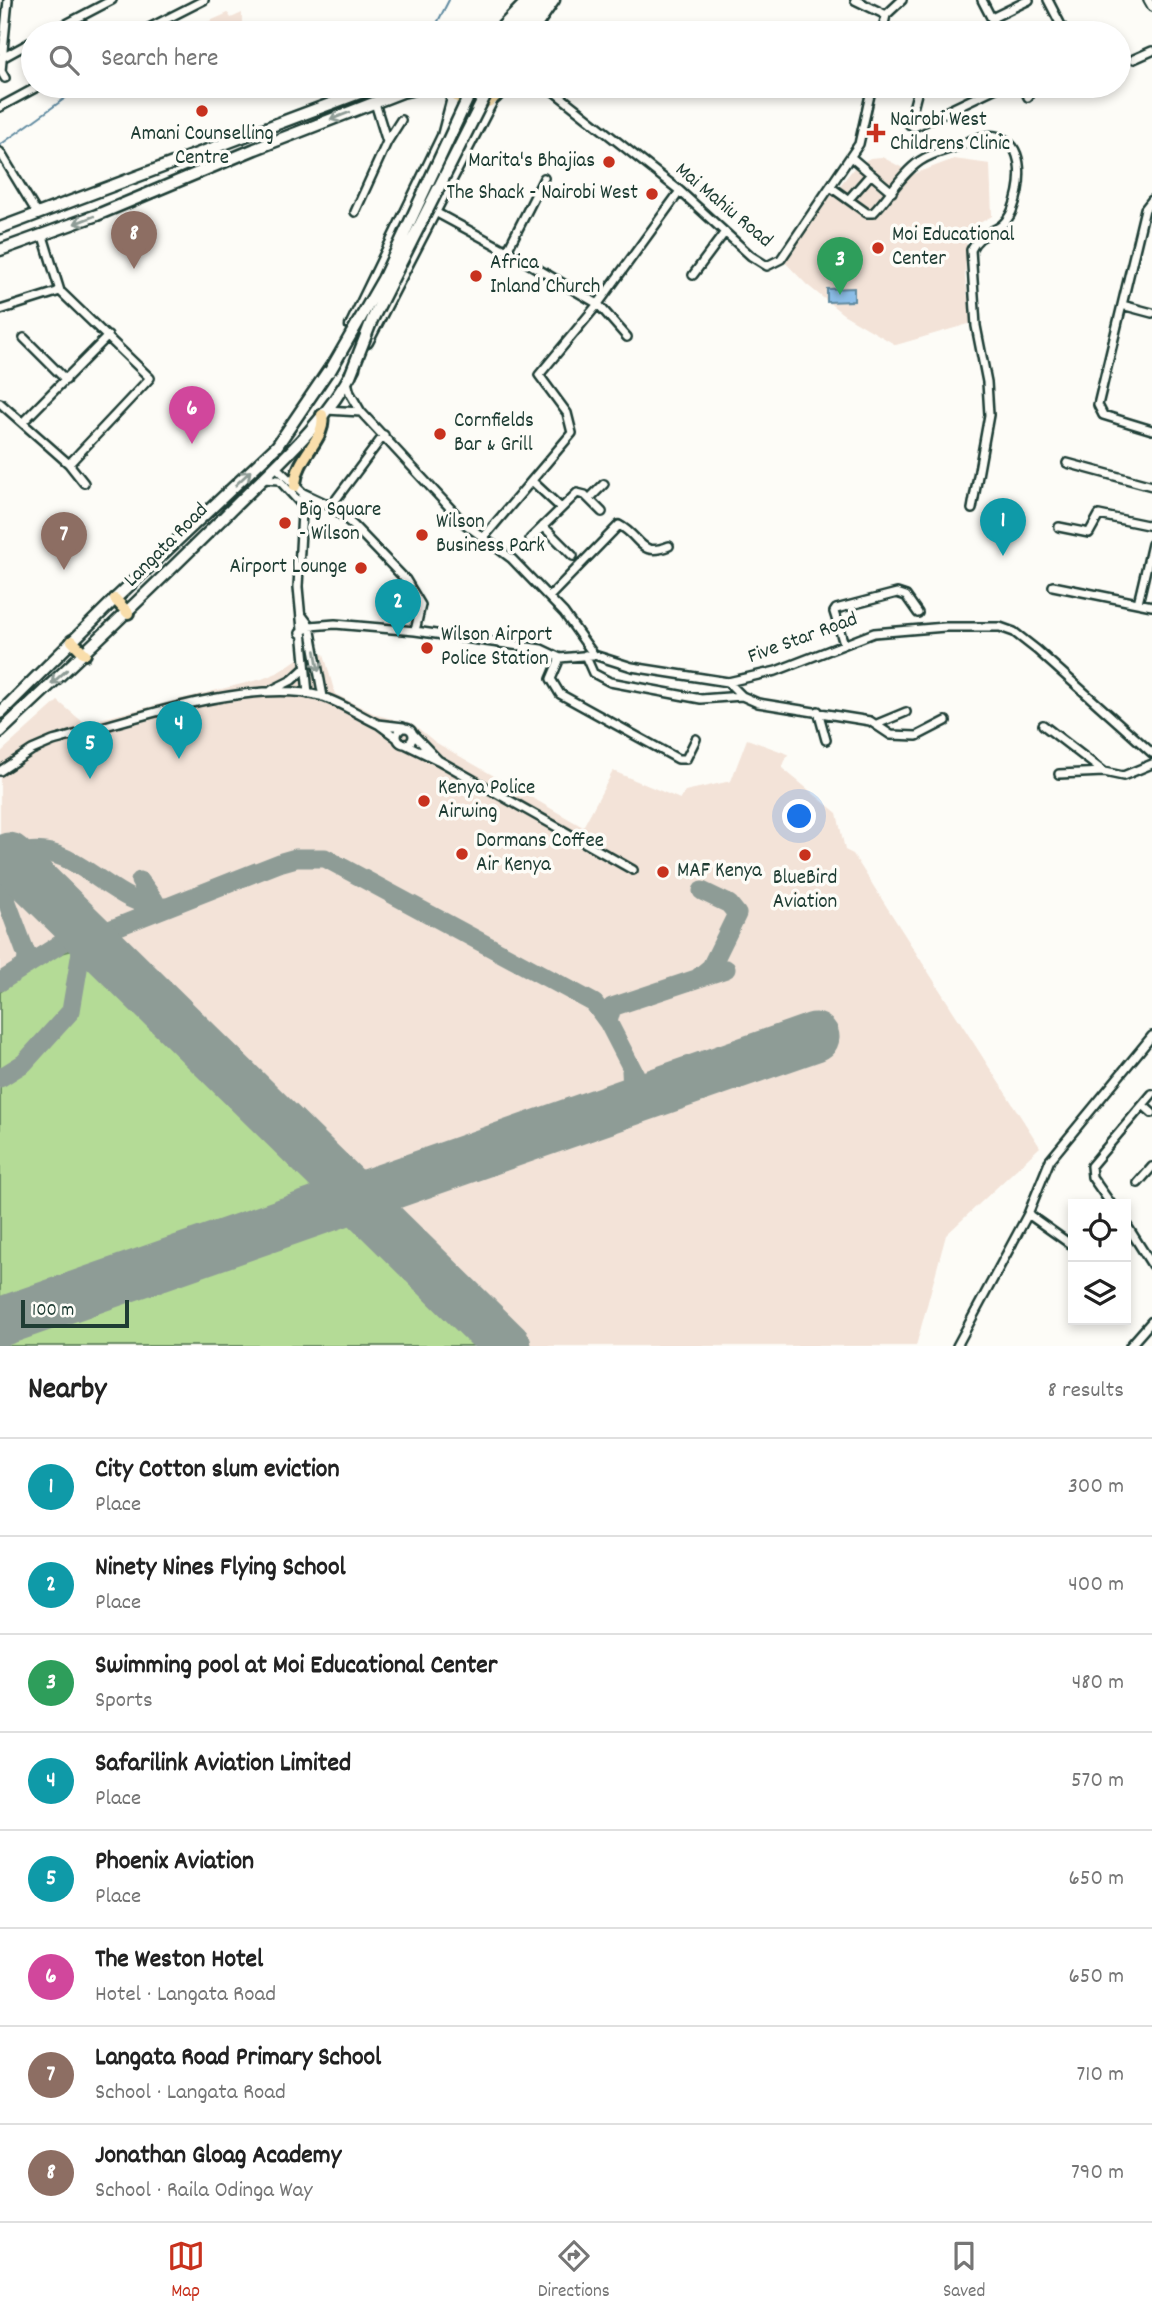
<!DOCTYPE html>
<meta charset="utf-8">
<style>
:root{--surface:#fff;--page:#f6f6f6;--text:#222;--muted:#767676;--line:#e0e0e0;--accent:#c8321e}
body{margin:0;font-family:Dekko,sans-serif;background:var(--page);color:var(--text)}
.controls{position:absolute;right:21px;bottom:21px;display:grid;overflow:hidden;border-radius:0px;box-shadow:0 4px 10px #0003}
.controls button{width:63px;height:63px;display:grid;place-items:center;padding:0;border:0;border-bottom:2px solid var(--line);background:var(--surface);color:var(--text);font:35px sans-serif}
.scale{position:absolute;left:21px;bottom:18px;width:108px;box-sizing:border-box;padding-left:7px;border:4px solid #1f3d34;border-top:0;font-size:19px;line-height:24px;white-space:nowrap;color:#1f3d34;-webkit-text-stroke:5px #fdfcf7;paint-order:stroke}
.you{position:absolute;left:800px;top:817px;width:24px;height:24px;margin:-18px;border:5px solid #fff;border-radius:50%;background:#1a73e8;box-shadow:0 0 0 10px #1a73e833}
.badge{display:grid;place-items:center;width:46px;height:46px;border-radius:50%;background:var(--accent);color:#fff;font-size:23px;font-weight:700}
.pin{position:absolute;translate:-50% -58px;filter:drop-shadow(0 2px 4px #0008)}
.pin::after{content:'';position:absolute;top:37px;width:24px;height:21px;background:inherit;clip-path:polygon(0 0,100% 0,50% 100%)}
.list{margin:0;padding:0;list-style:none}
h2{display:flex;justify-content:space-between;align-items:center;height:91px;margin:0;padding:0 28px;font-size:30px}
h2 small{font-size:23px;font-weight:400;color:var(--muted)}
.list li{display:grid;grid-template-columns:46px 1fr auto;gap:21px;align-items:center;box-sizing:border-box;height:98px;padding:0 28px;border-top:2px solid var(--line)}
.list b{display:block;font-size:26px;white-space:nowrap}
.list p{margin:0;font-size:23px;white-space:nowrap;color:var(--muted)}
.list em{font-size:23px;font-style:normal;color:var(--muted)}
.icon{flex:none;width:38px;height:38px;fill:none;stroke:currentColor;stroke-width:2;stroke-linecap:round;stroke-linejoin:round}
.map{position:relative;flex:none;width:1152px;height:1346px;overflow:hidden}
.search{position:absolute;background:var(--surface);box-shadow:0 4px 10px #0003;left:21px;right:21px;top:21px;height:77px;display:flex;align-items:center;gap:18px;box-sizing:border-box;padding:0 24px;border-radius:38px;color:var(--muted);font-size:26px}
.sheet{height:875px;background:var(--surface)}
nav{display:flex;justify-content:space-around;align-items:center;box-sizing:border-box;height:98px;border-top:2px solid var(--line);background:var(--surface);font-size:19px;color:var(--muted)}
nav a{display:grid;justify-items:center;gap:4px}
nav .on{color:var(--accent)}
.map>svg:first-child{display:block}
.built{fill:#f3e3d8}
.green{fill:#b4db96;stroke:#6a8c65;stroke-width:2}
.water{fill:#8dbfe9;stroke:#618ba1;stroke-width:2}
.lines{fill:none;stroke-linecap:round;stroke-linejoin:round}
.stream{stroke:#618ba1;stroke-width:2}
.taxiway{stroke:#8e9c96;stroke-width:19}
.runway{stroke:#8e9c96;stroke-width:49}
.street-casing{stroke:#1f3d34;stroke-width:12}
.secondary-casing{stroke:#1f3d34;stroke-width:15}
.primary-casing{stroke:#1f3d34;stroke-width:16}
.street{stroke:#fdfcf7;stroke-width:7}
.secondary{stroke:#fdfcf7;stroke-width:10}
.primary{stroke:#f9deab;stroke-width:10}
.secondary-bridge-casing{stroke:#1f3d34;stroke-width:15;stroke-linecap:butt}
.secondary-bridge{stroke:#fdfcf7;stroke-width:10}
.oneway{stroke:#8e9c96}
.poi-dot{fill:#c8321e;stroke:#fdfcf7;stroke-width:2.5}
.labels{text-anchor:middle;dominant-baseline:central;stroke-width:7;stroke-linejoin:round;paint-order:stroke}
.poi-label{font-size:21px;fill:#1f3d34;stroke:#fdfcf7;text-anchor:start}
.street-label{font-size:21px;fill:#1f3d34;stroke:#fdfcf7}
</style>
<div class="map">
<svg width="1152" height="1346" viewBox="0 0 1152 1346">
<rect width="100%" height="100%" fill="#fdfcf7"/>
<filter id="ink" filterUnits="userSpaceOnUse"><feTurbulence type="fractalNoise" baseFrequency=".0143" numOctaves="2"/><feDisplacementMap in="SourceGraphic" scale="14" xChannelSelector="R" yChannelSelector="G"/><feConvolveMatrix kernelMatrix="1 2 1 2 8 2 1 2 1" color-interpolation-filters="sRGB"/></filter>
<g filter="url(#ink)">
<path class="built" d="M 228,13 L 231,18 L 242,13 L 242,23 L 249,33 L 192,33 L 192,29 Z
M 882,157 L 914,174 L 954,159 L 990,164 L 992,216 L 971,228 L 967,237 L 965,278 L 972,323 L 896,345 L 843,314 L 806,284 L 781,258 L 854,168 L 870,158 Z
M 324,654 L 335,694 L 377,715 L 413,724 L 435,742 L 583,827 L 613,771 L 680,799 L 685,791 L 731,781 L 747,739 L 788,754 L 782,768 L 837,813 L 845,850 L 853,854 L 1040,1147 L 946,1235 L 916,1346 L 0,1346 L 0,753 L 58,701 L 84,723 L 262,679 L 277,673 L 299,658 Z"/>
<path class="green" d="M 76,950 L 85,954 L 314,1184 L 316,1190 L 310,1198 L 0,1308 L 0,992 C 23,977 49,952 76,950 Z
M 349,1221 L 482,1346 L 0,1346 L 0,1338 Z"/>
<path class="water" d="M 854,288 L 854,301 L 827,302 L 827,289 Z"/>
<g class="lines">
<path class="stream" d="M 432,33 L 449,0
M 239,86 L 258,89 L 283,86
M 0,145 L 71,94 L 93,86"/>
<path class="taxiway" d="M 27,852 C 77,843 114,908 165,907
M 5,870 L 4,894 L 27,956 L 26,966
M 140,881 L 154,900 L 150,913
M 107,954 L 104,939 L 109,930 L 282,862 L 296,858 L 325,858 L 594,1003 L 608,1022 L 641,1086 L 646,1091 L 656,1093
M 699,977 L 711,967 L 737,914 L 729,904 L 702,891
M 0,982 L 70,938 L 94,947
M 608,1022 L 612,1007 L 726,969
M 0,1078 L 24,1063 L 71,1011 L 83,940
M 621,1105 L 632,1089 L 631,1071"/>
<path class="runway" d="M 9,857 L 507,1346
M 0,1322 L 815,1037"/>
<g class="street-casing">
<path id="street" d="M 855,0 L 886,15
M 982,0 L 999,33
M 1048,0 L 1065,33
M 1148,0 L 1152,7
M 992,18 L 1029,0
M 49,33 L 112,0
M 139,33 L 204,0
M 882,33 L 886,15 L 902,0
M 4,57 L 33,41
M 1134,59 L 1152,51
M 5,78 L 1,71 L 8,0
M 503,86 L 550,90
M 547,86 L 680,191 L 751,256 L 767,266 L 781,259 L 859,144 L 872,86
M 919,86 L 909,124 L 914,127 L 1000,86
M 1023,86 L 1028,97
M 0,107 L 39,86
M 387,142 L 401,120
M 0,152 L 37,213
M 852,158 L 892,192
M 544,178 L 507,251 L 598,304 L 627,337
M 832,188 L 867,213 L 873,213 C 889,197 901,174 920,161 C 930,154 943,151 955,147 C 966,143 984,133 996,136 C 1028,144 1021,188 1012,211 C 1001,236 981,228 971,250 L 976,326 L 987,382 L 989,415 L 972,509
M 849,199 L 871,174
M 1152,200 L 1145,209 L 1098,405 L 1103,415 L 1152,430
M 355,212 L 387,142 L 375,103
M 435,212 L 507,251
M 43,236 L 60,291 L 150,378 L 69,464
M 693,275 L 725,232
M 1122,305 L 1152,313
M 0,310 L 60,291
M 24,338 L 66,380
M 347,382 L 350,393 L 361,412 L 465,524 L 512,559 L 564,613 L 594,655 L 632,667 L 728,682 L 776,671 L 874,633 L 945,627 L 1000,627 L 1014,632 L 1037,650 L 1152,753
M 0,403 L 69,464 L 84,483
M 326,410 L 361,412
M 23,422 L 108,336
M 1067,463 L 1152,486
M 276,467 L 303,493 L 331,506 L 354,526 L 406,580 L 421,605 L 415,631
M 262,479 L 279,480 L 302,505
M 532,481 L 561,508
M 303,493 L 298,587 L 308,694
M 589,499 L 604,484
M 331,506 L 384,435
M 543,526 L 573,556
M 1059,527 L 1089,533 L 1099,515 L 1152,526
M 483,538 L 572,433 L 567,413 L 539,375 L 598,304 L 680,191
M 530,539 L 577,493 L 585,495 L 602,512
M 1053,586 L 1152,606
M 549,597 L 619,525 C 642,537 639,558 669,546
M 1138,603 L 1152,544
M 301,614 L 310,626 L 323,697
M 300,633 L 310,626 L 335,624 L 415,631 L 541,649 L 560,658 L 593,655
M 844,644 L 834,612 L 836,609 L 897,593 L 906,596 L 918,613
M 585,655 L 593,673 L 610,682 L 701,699 L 742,696
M 560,658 L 551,679 L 560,694 L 678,759 L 686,759 L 696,739
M 728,682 L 742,696 L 758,703 L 870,721 L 891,735 L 917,736 L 946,721
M 272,690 L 292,680 L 305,668
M 818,711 L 826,740
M 877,724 L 906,712
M 1043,725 L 1104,772
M397 736a8 8 0 1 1 16 0a8 8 0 1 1-16 0Z
M 397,738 L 378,724 L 403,727
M 405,744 L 438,760 L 413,734
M 438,760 L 633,870
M 0,771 L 32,750 L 53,741 C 124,722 250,677 320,696 C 340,702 359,715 378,724
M 1059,774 L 1104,772 L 1123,776 L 1152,764
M 1143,1105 L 1152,1113
M 1138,1183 L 1152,1167
M 1111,1204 L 1092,1177 L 1091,1166 L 1152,1094
M 1028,1214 L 1073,1246
M 1126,1224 L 1152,1265
M 957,1346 L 1028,1214 L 1050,1160 L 1152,1036
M 1130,1346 L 1152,1321"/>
</g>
<g class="secondary-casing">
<path id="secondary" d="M 496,33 L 528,0
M 510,33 L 536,0
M 522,33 L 546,0
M 531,33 L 554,0
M 0,228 L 378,86
M 0,250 L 97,215 L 255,149 L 402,92 L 427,86 L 452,91 L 452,102 L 443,136 L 351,326
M 367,342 L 492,100
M 0,713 L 115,599 L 277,446 L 332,365
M 0,732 C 76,661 150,590 224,517 C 270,470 323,428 354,368"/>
</g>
<g class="primary-casing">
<path id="primary" d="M 454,94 C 472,110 492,107 503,86
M 295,486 C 296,455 327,440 322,415
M 115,599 L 128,613
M 72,641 L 85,654"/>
</g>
<use href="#street" class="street"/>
<use href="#secondary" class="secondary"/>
<use href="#primary" class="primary"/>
<g class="secondary-bridge-casing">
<path id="secondary-bridge" d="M 330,371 L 383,279 L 473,87
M 350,376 L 372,320 L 490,86"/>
</g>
<use href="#secondary-bridge" class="secondary-bridge"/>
</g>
<defs><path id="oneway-shaft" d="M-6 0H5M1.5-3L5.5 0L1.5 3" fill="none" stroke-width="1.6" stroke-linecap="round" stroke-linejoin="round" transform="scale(1.75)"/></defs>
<g class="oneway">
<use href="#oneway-shaft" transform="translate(340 116) rotate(159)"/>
<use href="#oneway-shaft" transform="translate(84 220) rotate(159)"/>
<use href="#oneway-shaft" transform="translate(243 478) rotate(-43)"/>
<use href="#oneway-shaft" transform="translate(317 661) rotate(81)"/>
<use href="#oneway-shaft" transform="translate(59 677) rotate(138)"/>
</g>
</g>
<g class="poi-dot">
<circle cx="202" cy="111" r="7"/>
<path d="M872.5 122.5h7v7h7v7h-7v7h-7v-7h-7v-7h7z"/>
<circle cx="609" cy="162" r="7"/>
<circle cx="652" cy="194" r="7"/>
<circle cx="878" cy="248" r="7"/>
<circle cx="476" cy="276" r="7"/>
<circle cx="440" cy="434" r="7"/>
<circle cx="285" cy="523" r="7"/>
<circle cx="422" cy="535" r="7"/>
<circle cx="361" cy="568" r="7"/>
<circle cx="427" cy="648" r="7"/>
<circle cx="424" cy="801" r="7"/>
<circle cx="462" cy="854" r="7"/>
<circle cx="805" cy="855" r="7"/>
<circle cx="663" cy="872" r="7"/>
</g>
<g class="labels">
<g class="poi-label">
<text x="890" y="121">Nairobi West<tspan x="890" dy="24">Childrens Clinic</tspan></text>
<text x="202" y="135" text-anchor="middle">Amani Counselling<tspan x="202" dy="24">Centre</tspan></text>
<text x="595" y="162" text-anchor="end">Marita's Bhajias</text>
<text x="638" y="194" text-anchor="end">The Shack - Nairobi West</text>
<text x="892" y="236">Moi Educational<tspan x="892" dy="24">Center</tspan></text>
<text x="490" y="264">Africa<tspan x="490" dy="24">Inland Church</tspan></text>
<text x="454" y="422">Cornfields<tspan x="454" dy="24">Bar &amp; Grill</tspan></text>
<text x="299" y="511">Big Square<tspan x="299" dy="24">- Wilson</tspan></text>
<text x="436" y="523">Wilson<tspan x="436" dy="24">Business Park</tspan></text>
<text x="347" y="568" text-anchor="end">Airport Lounge</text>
<text x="441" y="636">Wilson Airport<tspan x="441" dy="24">Police Station</tspan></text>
<text x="438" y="789">Kenya Police<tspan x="438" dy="24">Airwing</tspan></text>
<text x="476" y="842">Dormans Coffee<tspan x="476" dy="24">Air Kenya</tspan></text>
<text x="677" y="872">MAF Kenya</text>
<text x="805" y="879" text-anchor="middle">BlueBird<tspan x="805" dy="24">Aviation</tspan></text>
</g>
<g class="street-label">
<text transform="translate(723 206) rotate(40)">Mai Mahiu Road</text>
<text transform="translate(167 546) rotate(-45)">Langata Road</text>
<text transform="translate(803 639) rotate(-20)">Five Star Road</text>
</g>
</g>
</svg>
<div class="controls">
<button><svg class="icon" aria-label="locate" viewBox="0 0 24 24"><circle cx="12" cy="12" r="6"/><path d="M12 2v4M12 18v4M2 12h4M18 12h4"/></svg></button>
<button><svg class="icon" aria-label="layers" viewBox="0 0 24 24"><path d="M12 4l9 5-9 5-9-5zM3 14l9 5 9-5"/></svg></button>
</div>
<div class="scale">100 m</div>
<div class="you"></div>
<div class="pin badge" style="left:1003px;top:556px;background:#0f9aa8">1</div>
<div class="pin badge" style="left:398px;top:637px;background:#0f9aa8">2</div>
<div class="pin badge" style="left:840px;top:295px;background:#2e9e5b">3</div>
<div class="pin badge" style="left:179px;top:759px;background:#0f9aa8">4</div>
<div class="pin badge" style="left:90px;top:779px;background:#0f9aa8">5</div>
<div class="pin badge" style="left:192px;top:444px;background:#d1479c">6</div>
<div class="pin badge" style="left:64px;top:570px;background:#8d6e63">7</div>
<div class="pin badge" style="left:134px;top:269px;background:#8d6e63">8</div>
<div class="search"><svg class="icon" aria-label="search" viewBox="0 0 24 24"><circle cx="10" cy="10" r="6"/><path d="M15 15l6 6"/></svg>Search here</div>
</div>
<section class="sheet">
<h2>Nearby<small>8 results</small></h2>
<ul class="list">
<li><span class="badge" style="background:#0f9aa8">1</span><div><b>City Cotton slum eviction</b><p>Place</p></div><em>300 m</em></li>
<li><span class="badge" style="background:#0f9aa8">2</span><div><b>Ninety Nines Flying School</b><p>Place</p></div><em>400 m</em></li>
<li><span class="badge" style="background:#2e9e5b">3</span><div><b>Swimming pool at Moi Educational Center</b><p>Sports</p></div><em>480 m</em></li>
<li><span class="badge" style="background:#0f9aa8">4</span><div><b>Safarilink Aviation Limited</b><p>Place</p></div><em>570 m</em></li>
<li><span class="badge" style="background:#0f9aa8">5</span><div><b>Phoenix Aviation</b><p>Place</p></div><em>650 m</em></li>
<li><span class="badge" style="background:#d1479c">6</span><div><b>The Weston Hotel</b><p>Hotel · Langata Road</p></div><em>650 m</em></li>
<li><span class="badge" style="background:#8d6e63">7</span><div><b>Langata Road Primary School</b><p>School · Langata Road</p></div><em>710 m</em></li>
<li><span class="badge" style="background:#8d6e63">8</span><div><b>Jonathan Gloag Academy</b><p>School · Raila Odinga Way</p></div><em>790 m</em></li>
</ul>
</section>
<nav>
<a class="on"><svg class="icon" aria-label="map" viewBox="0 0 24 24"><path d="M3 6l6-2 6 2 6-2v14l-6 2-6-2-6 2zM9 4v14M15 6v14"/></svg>Map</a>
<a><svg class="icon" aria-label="directions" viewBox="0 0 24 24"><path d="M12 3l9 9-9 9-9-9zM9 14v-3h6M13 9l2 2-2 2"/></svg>Directions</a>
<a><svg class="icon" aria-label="saved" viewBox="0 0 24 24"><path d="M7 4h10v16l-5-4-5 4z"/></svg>Saved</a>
</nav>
